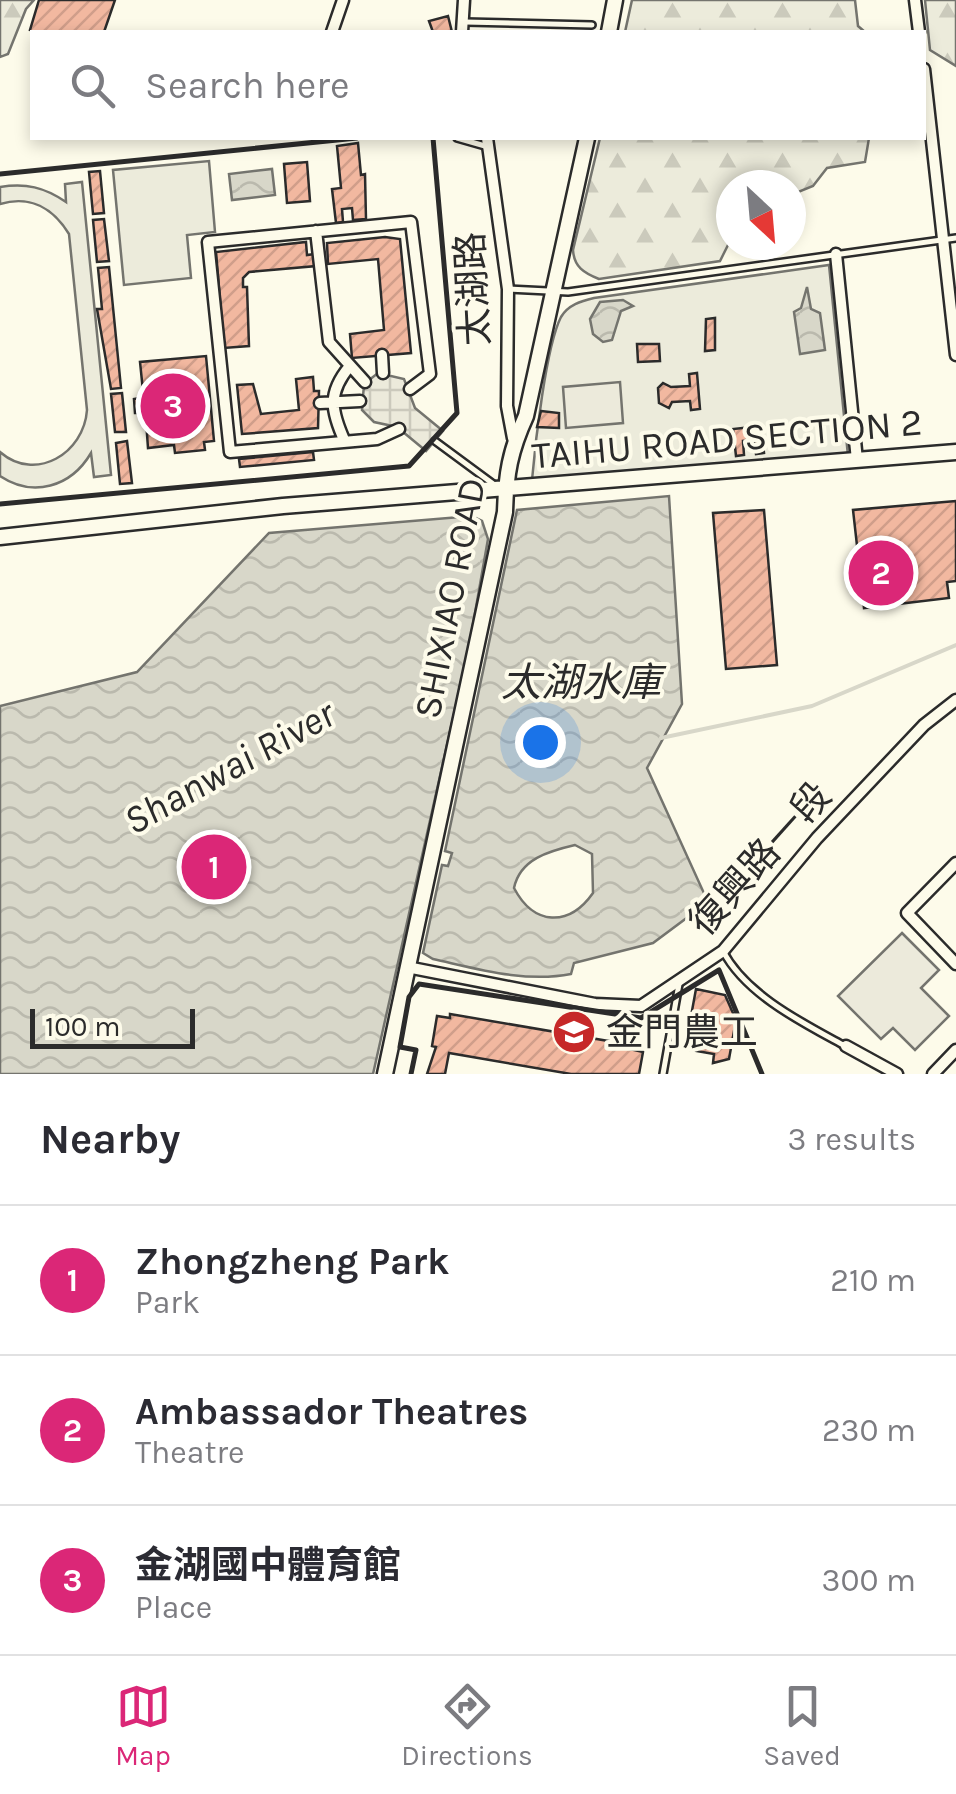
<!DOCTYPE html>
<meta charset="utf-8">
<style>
:root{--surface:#fff;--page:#f2f2f3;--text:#2b2b33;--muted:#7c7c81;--line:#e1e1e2;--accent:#db2777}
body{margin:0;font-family:Karla,"Noto Sans TC",sans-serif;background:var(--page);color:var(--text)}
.compass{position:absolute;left:716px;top:170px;width:90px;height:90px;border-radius:50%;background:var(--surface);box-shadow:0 5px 15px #0003;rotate:154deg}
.scale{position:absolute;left:30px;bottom:25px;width:165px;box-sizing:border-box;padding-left:10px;border:5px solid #2b2b2b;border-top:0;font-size:28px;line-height:35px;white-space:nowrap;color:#2b2b2b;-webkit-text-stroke:8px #fdfbea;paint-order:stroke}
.you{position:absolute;left:540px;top:742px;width:35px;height:35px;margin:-25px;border:8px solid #fff;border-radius:50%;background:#1a73e8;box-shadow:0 0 0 15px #1a73e833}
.badge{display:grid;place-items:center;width:65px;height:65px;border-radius:50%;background:var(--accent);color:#fff;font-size:32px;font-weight:700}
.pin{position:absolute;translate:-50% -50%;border:5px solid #fff;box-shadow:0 2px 10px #0006}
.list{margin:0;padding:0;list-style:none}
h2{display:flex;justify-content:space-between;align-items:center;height:130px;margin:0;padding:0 40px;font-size:42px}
h2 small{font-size:32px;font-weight:400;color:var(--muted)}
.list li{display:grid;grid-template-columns:65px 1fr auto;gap:30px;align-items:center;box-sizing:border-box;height:150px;padding:0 40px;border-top:2px solid var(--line)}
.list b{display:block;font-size:38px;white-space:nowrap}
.list p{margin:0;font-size:32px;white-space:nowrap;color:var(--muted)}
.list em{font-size:32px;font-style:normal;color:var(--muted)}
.icon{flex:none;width:55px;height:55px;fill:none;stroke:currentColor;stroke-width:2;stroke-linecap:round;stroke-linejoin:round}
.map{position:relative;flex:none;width:956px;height:1074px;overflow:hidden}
.search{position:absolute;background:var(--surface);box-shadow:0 5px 15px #0003;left:30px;right:30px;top:30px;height:110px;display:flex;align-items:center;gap:25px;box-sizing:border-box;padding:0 35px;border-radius:0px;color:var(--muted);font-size:38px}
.sheet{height:580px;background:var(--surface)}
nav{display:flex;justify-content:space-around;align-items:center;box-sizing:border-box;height:140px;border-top:2px solid var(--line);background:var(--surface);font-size:28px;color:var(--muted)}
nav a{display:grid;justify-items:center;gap:5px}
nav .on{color:var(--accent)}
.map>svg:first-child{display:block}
.green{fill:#ecebdb;stroke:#74746e;stroke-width:2.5}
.forest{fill:url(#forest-firs);stroke:#74746e;stroke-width:2.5}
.parking{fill:#eceadb;stroke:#74746e;stroke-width:2.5}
.plaza{fill:url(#plaza-grid);stroke:#74746e;stroke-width:2.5}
.water{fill:url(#water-waves);stroke:#74746e;stroke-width:2.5;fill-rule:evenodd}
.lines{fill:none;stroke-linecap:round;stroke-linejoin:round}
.stream{stroke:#d8d7c9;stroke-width:4}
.building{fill:url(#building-hatch);stroke:#2b2b2b;stroke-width:2.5}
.lane-casing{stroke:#2b2b2b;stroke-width:10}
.street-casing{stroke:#2b2b2b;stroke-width:15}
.secondary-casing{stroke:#2b2b2b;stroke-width:19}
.lane{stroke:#fdfbea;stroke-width:5}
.street{stroke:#fdfbea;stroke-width:10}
.secondary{stroke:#fdfbea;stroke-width:14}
.wall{stroke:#2b2b2b;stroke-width:5}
.labels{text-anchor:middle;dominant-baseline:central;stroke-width:8;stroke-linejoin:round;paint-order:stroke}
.street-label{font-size:38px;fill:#2b2b2b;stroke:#fdfbea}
.poi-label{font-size:38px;fill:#2b2b2b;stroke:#fdfbea;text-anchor:start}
.water-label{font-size:40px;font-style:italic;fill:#2b2b2b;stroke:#fdfbea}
</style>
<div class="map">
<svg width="956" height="1074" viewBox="0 0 956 1074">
<defs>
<pattern id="forest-firs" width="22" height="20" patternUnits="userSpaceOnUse" patternTransform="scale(2.5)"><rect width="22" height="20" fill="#ecebdb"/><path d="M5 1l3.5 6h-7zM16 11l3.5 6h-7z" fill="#cbcabc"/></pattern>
<pattern id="plaza-grid" width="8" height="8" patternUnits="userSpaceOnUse" patternTransform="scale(2.5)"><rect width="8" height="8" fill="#eceadb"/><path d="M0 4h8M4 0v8" fill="none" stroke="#cbc9bc"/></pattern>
<pattern id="water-waves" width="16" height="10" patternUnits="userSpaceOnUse" patternTransform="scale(2.5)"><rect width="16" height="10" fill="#d8d7c9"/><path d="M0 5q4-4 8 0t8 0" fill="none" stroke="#bab9ad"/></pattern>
<pattern id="building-hatch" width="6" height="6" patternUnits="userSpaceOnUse" patternTransform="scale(2.5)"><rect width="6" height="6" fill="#f2b8a0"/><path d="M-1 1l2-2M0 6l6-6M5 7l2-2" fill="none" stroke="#d09e8a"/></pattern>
</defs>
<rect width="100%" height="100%" fill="#fdfbea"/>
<path class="green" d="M 209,161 L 215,232 L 187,235 L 191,278 L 124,285 L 113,170 Z
M 82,182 L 111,475 L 94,477 L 91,453 C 71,487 33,498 0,476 L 0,452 C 36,483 84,453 87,410 L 69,234 C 53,208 30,195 0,204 L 0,187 C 26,183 44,187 66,202 L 65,184 Z
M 829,265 L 848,456 L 532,480 C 535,445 546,346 561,317 C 568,305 581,301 594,298 Z"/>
<path class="forest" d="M 0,0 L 34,0 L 26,9 L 8,54 L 0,57 Z
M 632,0 L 855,0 L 858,26 L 865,32 L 625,32 Z
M 925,0 L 956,0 L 956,66 L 930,50 Z
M 600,138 L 869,138 L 865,162 L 827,168 L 813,186 L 791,195 L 791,185 L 731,185 L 731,239 L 720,261 L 599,279 C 584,273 574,267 573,250 Z"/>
<path class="parking" d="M 620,382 L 623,423 L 566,428 L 563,387 Z
M 902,933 L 939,970 L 921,988 L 949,1016 L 915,1050 L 893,1028 L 881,1039 L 838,996 Z"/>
<path class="plaza" d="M 378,373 L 404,379 L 415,408 L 443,431 L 426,451 L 397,427 L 374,422 L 362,410 L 364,384 Z"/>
<path class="water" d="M 272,169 L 275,195 L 232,200 L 229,174 Z
M 807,287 L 811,309 L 820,313 L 825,350 L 800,354 L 794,312 L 801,308 Z
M 623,300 L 633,306 L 621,311 L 612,340 L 603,342 L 593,334 L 590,319 L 600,302 Z
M 669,496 L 682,704 L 647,768 L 708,902 L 653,943 L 574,963 L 571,974 C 525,983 478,969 433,959 L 423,953 L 442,865 L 448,866 L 452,853 L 445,851 L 517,510 ZM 575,845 L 592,854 L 593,893 C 569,927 534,926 514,888 C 520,859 549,851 575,845 Z
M 472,516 L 482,521 L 488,539 L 469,647 L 373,1074 L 0,1074 L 0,706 L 137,672 L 269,533 Z"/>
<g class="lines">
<path class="stream" d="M 661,738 L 812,706 L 956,645"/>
</g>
<path class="building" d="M 39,0 L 115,0 L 104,32 L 36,32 L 30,30 Z
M 448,16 L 452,32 L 433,32 L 429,21 Z
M 358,143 L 361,175 L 365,174 L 366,219 L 353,220 L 352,208 L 342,209 L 343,222 L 336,223 L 332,189 L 341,188 L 337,146 Z
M 307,162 L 310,201 L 287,203 L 284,164 Z
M 100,171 L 104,213 L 93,214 L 89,172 Z
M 104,219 L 109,261 L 97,262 L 93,220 Z
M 385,237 L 400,239 L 411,353 L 352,358 L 350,334 L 384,330 L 378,259 L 328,264 L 327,243 Z
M 306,242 L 307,255 L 315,254 L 316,266 L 249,272 L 243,278 L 243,287 L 247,287 L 249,346 L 224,348 L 216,252 Z
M 109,267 L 121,388 L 111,389 L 97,309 L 102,309 L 98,268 Z
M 715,318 L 715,350 L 705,351 L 706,319 Z
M 637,344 L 659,344 L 660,361 L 638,362 Z
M 206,356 L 214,441 L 204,442 L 205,450 L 175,453 L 174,445 L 148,448 L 146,420 L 142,413 L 135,413 L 134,399 L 140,398 L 143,391 L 140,362 Z
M 697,373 L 700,409 L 691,410 L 690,401 L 672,402 L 669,408 L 659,403 L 658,388 L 663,383 L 671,387 L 690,386 L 689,374 Z
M 313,377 L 314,391 L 319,391 L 318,428 L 242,434 L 237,385 L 253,384 L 261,414 L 299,410 L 296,379 Z
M 122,393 L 126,432 L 115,432 L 111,394 Z
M 541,411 L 559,413 L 559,428 L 537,427 Z
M 761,426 L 764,453 L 756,454 L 754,440 L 743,441 L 744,455 L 736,456 L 733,429 Z
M 127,441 L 132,483 L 120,484 L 116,443 Z
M 313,452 L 314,460 L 240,467 L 239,459 Z
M 956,501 L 956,581 L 947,582 L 949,598 L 864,608 L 853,510 Z
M 764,510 L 777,665 L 726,669 L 713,513 Z
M 696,989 L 725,995 L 736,1020 L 729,1059 L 713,1063 L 714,1054 L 685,1049 Z
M 450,1014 L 626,1044 L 629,1018 L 637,1019 L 630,1049 L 643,1052 L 639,1074 L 571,1074 L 449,1053 L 445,1074 L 427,1074 L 436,1047 L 432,1046 L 437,1016 L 450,1018 Z"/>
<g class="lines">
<g class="lane-casing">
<path id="lane" d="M 465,22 L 592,25
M 457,138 L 485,146
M 508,289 L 568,292 L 956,238
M 435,441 L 496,486
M 723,951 C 746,995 803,1023 845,1046
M 663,1074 L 679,984"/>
</g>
<g class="street-casing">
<path id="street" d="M 915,0 L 919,32
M 332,32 L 343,0
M 462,32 L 464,0
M 924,69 L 956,355
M 487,138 L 508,289 L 507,406 L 513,438
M 316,231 L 329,342 L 365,382
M 836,254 L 857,460
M 382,355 L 383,373
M 320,403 L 360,401
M 399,429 L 377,439 L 230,452 L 208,242 L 411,222 L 430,374 L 410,389
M 345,442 C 331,411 327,393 350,366
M 956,863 L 907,913 L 956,964
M 407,967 L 595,1004 L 641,1006 L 723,951 L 817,838 L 924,725 L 956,700
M 846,1046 L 897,1074
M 933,1074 L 956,1050"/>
</g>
<g class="secondary-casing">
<path id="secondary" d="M 609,32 L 615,0
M 0,537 L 283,506 L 956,452
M 385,1074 L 505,512 C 506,474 510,451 526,416 L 587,138"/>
</g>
<use href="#lane" class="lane"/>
<use href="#street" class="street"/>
<use href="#secondary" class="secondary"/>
<path class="wall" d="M 0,174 L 357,138
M 0,504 L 409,466 L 457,413 L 433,138
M 411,1074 L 416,1050 L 400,1047 L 409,997 L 419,984 L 641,1018 L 719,970 L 762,1074"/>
</g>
<defs>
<g id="school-disc" transform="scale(2.25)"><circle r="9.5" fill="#c62828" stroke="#fdfbea"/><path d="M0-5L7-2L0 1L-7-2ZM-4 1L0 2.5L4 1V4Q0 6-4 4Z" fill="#fff"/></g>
</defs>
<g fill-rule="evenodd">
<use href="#school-disc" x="574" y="1032"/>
</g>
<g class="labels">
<g class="street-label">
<text transform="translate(473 289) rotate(-93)">太湖路</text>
<text transform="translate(727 439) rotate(-5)">TAIHU ROAD SECTION 2</text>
<text transform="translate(450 598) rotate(-79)">SHIXIAO ROAD</text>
<text transform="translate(760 859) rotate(-48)">復興路一段</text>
</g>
<g class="poi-label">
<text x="606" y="1032">金門農工</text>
</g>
<g class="water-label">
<text x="581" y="682">太湖水庫</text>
<text transform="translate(229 767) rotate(-29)">Shanwai River</text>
</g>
</g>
</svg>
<svg class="compass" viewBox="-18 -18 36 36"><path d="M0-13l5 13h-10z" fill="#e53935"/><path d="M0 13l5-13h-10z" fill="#7c7c81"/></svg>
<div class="scale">100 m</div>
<div class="you"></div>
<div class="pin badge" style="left:214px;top:867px">1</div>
<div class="pin badge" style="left:881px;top:573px">2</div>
<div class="pin badge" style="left:173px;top:406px">3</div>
<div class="search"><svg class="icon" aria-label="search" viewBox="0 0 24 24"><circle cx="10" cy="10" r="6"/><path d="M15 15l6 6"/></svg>Search here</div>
</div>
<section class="sheet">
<h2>Nearby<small>3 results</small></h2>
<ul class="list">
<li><span class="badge">1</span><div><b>Zhongzheng Park</b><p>Park</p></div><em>210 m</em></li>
<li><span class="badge">2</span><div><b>Ambassador Theatres</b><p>Theatre</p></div><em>230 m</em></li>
<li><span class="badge">3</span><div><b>金湖國中體育館</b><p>Place</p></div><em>300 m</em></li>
</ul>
</section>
<nav>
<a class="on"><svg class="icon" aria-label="map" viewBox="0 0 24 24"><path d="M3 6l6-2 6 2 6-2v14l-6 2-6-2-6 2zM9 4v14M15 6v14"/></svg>Map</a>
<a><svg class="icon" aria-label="directions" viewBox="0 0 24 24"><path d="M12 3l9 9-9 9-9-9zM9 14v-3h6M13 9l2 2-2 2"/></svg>Directions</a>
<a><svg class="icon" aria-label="saved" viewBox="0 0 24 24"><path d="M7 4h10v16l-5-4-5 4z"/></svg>Saved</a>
</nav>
